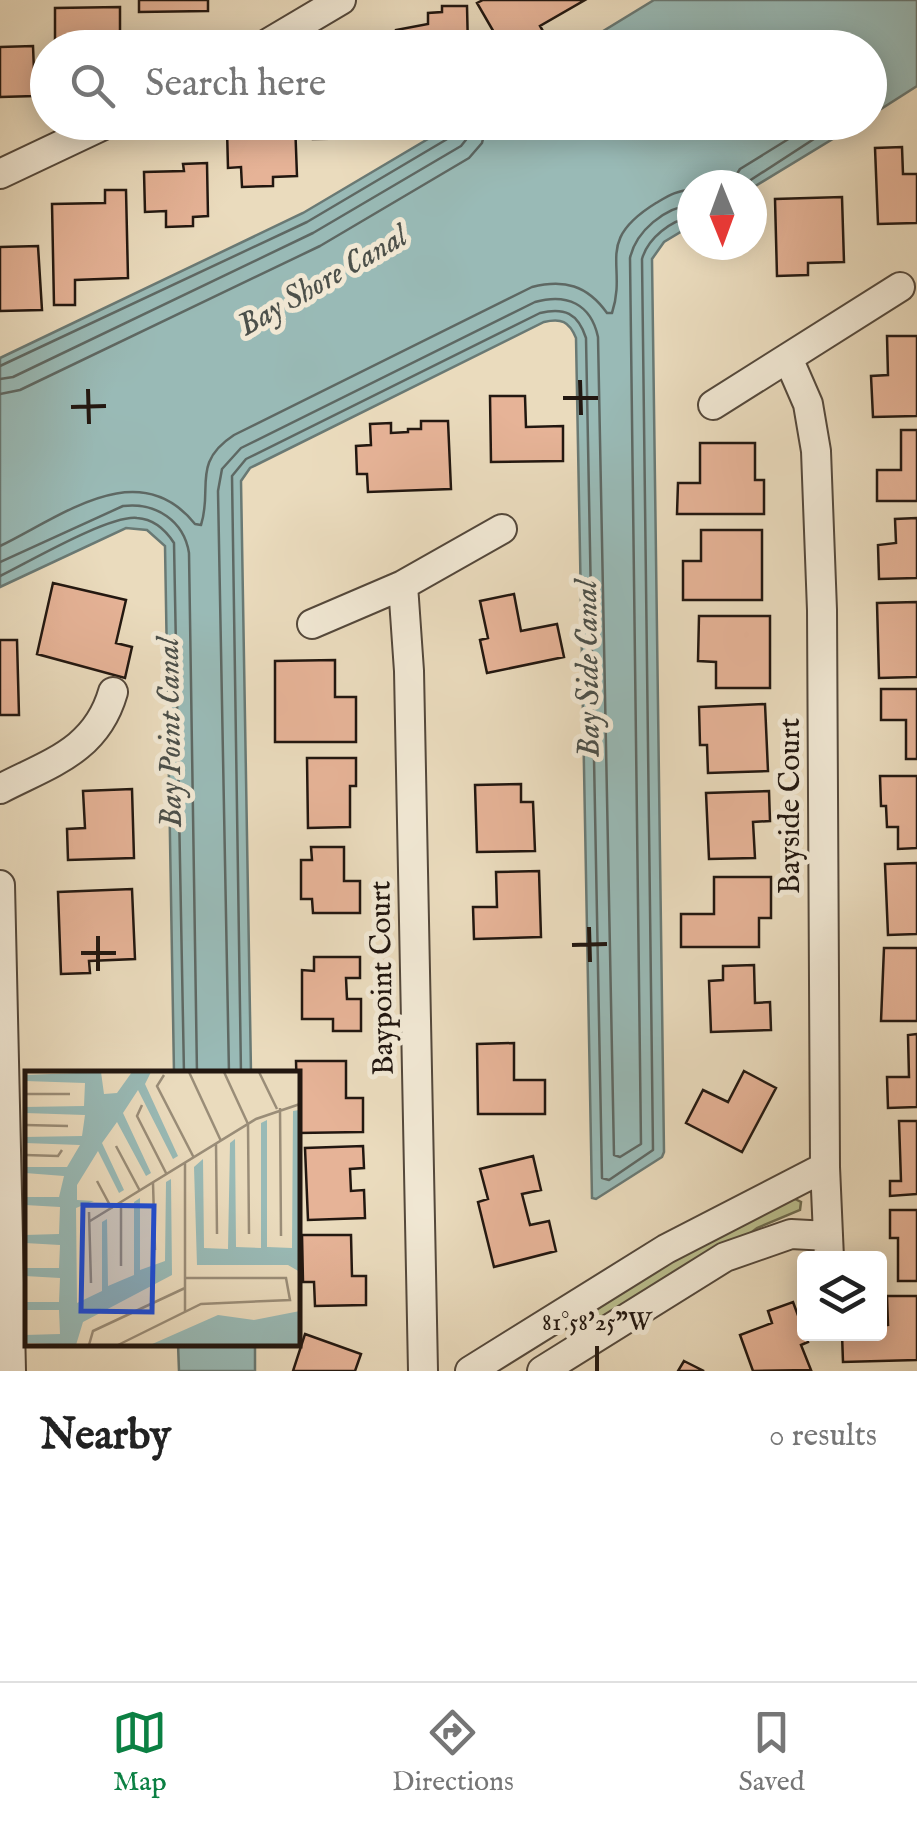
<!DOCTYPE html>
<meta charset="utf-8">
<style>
:root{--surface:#fff;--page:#f6f6f6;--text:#222;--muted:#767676;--line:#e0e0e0;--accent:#0b8043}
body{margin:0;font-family:"IM FELL English",serif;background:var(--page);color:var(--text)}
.controls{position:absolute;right:30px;bottom:30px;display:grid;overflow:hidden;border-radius:10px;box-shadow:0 5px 25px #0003}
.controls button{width:90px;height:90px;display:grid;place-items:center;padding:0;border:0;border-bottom:2px solid var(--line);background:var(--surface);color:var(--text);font:50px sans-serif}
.compass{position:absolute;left:677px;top:170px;width:90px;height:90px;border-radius:50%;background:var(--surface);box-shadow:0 5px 25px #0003;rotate:179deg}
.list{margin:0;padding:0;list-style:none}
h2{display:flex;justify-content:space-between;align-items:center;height:130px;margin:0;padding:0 40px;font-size:42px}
h2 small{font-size:32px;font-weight:400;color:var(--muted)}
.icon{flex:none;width:55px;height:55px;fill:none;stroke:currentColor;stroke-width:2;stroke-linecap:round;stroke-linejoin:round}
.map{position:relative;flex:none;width:917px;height:1371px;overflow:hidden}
.search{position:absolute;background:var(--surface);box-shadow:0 5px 25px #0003;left:30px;right:30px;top:30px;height:110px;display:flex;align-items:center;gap:25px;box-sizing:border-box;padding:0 35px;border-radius:55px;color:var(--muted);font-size:38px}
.sheet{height:310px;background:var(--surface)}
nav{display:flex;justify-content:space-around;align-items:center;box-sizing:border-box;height:140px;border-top:2px solid var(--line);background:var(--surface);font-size:28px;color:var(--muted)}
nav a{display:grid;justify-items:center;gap:5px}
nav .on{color:var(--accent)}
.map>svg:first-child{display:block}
.green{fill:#babf8e;stroke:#6e6b4f;stroke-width:2.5}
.water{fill:#99bab6;stroke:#697974;stroke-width:2.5}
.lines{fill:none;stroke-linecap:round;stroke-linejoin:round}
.shore{stroke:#5e6863;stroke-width:2.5}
.building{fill:#e6b397;stroke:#221710;stroke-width:2.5}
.minor-casing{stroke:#54483b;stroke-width:32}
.minor{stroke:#f1e8d4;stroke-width:28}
.ticks{fill:none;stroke:#221710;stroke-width:4}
.labels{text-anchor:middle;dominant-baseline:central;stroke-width:10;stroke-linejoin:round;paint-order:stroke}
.street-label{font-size:30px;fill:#221710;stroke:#f1e8d4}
.water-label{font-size:32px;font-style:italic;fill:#4c504a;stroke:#f1e8d4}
.inset-road{fill:none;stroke:#9a8d78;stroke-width:2.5}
.view{fill:#1d4ed8;fill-opacity:0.15;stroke:#1d4ed8;stroke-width:5}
.inset-edge{fill:none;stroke:#221710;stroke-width:5}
.ticks-label{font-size:25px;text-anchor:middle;fill:#221710;stroke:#f1e8d4;stroke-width:10;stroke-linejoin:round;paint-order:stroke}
</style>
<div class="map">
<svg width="917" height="1371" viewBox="0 0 917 1371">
<rect width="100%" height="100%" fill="#eadbbd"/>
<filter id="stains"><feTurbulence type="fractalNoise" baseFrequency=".002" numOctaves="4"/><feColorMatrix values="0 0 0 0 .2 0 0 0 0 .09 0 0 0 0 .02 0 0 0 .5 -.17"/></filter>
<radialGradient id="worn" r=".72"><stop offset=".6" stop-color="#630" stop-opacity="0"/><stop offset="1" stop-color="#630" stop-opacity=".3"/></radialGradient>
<path class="green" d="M 789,1196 L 801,1202 L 800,1210 L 757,1228 L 728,1250 L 596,1327 L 588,1326 L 588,1318 L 626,1283 Z"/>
<path class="water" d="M 654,0 L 917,0 L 917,86 L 870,116 L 870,48 L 577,47 Z
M 455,123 L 859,123 L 752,188 L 752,185 L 692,185 L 692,225 L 664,242 L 652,259 L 664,1152 L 662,1157 L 596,1199 L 592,1198 L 576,338 C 569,321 561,318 544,322 L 250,468 L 241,481 L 251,1073 L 174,1073 L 165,546 L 147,530 L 126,528 L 0,587 L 0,358 L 303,213 Z
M 178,1344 L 255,1344 L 255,1371 L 179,1371 Z"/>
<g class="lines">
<path class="shore" d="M 730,185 L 740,169 L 816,122
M 743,185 L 840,122
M 0,366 L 307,222 L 454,135 L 459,122
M 0,379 L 13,377 L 313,233 L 461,146 L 469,136 L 472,122
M 0,394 L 20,390 L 320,246 L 469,158 L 482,143 L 487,122
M 0,546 C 62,516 139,454 195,524 L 201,525 C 213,488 191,463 234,435 L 532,287 C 564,279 587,285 607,313 L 612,313 C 628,264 593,242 656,203 C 668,196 677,190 692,190
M 0,562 L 123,506 C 156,502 184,521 189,553 L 197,1074
M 0,576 C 29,562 109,515 137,518 C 154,519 165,529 174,543 L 184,1074
M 229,1074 L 218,491 L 222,469 L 241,448 L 535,302 C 567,293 591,304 598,337 L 614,1155 L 620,1157 L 641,1144 L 630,258 C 636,231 665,207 692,205
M 241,1074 L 232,476 L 246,459 L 540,313 C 564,307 578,313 586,338 L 602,1178 L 609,1180 L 653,1150 L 642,259 C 648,238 671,220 692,217"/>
</g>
<path class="building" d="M 139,0 L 208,0 L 208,11 L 139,12 Z
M 483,0 L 585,0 L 540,26 L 547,38 L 531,48 L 503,48 L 477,3 Z
M 442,6 L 467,6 L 468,48 L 396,48 L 396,30 L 428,24 L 428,13 L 442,12 Z
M 120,7 L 120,48 L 55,48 L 55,8 Z
M 33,46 L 35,96 L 0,97 L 0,47 Z
M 254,122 L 295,122 L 297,176 L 273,177 L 273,186 L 242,187 L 241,167 L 228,168 L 227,130 L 254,129 Z
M 313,122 L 383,122 L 383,138 L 313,139 Z
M 902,147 L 903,174 L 917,174 L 917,223 L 878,224 L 875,148 Z
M 207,163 L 208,216 L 193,217 L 193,226 L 166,227 L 166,211 L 145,212 L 144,172 L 184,171 L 183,164 Z
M 105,190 L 126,190 L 128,278 L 75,280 L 75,305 L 54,305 L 52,204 L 105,203 Z
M 842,197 L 844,262 L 808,263 L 808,275 L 777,276 L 775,199 Z
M 38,246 L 42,310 L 0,311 L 0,247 Z
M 887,336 L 917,336 L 917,416 L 873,417 L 871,376 L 888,375 Z
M 490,396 L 525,396 L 526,427 L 563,426 L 563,461 L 491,462 Z
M 421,421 L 448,421 L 451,489 L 368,492 L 367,474 L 357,474 L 356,446 L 371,445 L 370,424 L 391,423 L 391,433 L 408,432 L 408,429 L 421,429 Z
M 901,430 L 917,430 L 917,501 L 877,501 L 877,470 L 901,470 Z
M 700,443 L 755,443 L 755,480 L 764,480 L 764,514 L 677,514 L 678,483 L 700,483 Z
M 917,518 L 917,578 L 879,579 L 878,545 L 896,543 L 895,519 Z
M 701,530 L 762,530 L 762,600 L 683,600 L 683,561 L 701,561 Z
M 53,583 L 126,600 L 116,643 L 132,647 L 125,678 L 37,654 Z
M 514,594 L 521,631 L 557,624 L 564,657 L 487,673 L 480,640 L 488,638 L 480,601 Z
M 917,602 L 917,677 L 879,678 L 877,603 Z
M 699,616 L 770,616 L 770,688 L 716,688 L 716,662 L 698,661 Z
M 0,640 L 17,640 L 19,715 L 0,715 Z
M 335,660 L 335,697 L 356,697 L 356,742 L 275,742 L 275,661 Z
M 881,689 L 917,689 L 917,759 L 906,759 L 906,720 L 881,720 Z
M 765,704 L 768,771 L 708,773 L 707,745 L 700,745 L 699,707 Z
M 307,758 L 356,758 L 356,786 L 350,786 L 350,827 L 308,828 Z
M 880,776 L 917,776 L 917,848 L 898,849 L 898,827 L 887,827 L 886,806 L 881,806 Z
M 521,784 L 521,802 L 533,802 L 535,851 L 477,852 L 475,785 Z
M 132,789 L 134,858 L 68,860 L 67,829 L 85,828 L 83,791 Z
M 769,791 L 770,821 L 753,822 L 755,858 L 709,859 L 706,793 Z
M 311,847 L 344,847 L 344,881 L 360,881 L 360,913 L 313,913 L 312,899 L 301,899 L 301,860 L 312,860 Z
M 917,863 L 917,934 L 888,935 L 885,864 Z
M 539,871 L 541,937 L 474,939 L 473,907 L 497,907 L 496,872 Z
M 714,877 L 771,877 L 771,918 L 759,918 L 759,947 L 681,947 L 681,914 L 714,914 Z
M 132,889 L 135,959 L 89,961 L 90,973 L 61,974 L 58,892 Z
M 884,948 L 917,948 L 917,1021 L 881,1021 Z
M 314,957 L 360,957 L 360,978 L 346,978 L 347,999 L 361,999 L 361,1031 L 333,1031 L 333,1019 L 302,1019 L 302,970 L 314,971 Z
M 754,965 L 755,1003 L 770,1002 L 771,1030 L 711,1032 L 709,981 L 723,980 L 723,966 Z
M 917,1034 L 917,1107 L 888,1108 L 887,1077 L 909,1077 L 908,1035 Z
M 514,1043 L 514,1080 L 545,1080 L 545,1114 L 478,1114 L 477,1044 Z
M 296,1061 L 346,1061 L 346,1098 L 363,1098 L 363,1132 L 298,1133 Z
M 744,1071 L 776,1088 L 742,1152 L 686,1123 L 703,1090 L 728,1102 Z
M 899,1121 L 917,1121 L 917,1194 L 890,1196 L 890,1181 L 901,1181 Z
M 363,1146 L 364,1168 L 350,1169 L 351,1191 L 364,1190 L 365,1218 L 308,1220 L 305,1148 Z
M 533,1156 L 541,1190 L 522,1194 L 530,1225 L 549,1221 L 556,1251 L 494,1267 L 478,1202 L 488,1199 L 480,1169 Z
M 890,1210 L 917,1210 L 917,1281 L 898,1281 L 898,1238 L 890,1238 Z
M 302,1235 L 351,1235 L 352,1276 L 366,1276 L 366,1305 L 315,1306 L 314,1282 L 303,1282 Z
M 887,1296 L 917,1296 L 917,1360 L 843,1362 L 842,1334 L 880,1334 L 880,1326 L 888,1325 Z
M 793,1302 L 808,1342 L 801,1345 L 811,1370 L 753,1371 L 740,1335 L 772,1323 L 768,1311 Z
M 305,1334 L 361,1354 L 355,1371 L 293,1371 Z
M 684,1361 L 704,1371 L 678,1371 Z"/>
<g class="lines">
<g class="minor-casing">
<path id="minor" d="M 260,48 L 341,0
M 0,174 L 110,122
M 788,358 L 808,404 L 816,451 L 822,610 L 825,1167 L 829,1258
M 713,405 L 900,287
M 403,585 L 409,671 L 423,1371
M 312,624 L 403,585 L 502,529
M 0,789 C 50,763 96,751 113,692
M 0,885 L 11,1371
M 470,1371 L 666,1249 L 825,1167
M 542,1371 L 725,1257 L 791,1234 L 828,1236"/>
</g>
<use href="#minor" class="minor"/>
</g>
<path class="ticks" d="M 580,380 L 581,415M 88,389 L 89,424M 563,398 L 598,398M 71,407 L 106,406M 589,927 L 590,962M 98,936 L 98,971M 572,945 L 607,944M 81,953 L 116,953M 597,1346 L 597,1371"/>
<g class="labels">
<g class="street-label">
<text transform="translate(791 806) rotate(-90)">Bayside Court</text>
<text transform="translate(383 978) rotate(-91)">Baypoint Court</text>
</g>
<g class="water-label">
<text transform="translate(323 282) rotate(-30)">Bay Shore Canal</text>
<text transform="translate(589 669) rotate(-91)">Bay Side Canal</text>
<text transform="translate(171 733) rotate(-91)">Bay Point Canal</text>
</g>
</g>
<g transform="translate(25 1071)">
<rect width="275" height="275" fill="#eadbbd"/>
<path d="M 76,1 L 79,23 L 92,22 L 107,1 L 126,1 L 120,13 L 153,85 L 148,88 L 113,19 L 98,42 L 126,102 L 121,105 L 92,51 L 77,72 L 99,119 L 94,122 L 73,80 L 52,114 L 52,129 L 69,130 L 51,137 L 52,232 L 77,220 L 77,151 L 82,148 L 83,215 L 109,204 L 109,131 L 115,127 L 115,199 L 140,190 L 141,111 L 146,108 L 147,204 L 58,251 L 51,274 L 0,272 L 0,264 L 35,263 L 34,239 L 0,239 L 0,231 L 34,231 L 35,207 L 0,205 L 0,197 L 34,197 L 35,174 L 0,172 L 0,164 L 34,163 L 35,136 L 0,134 L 0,126 L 34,126 L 39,105 L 0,102 L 0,96 L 42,96 L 55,74 L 0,72 L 0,66 L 57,65 L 60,44 L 0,42 L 0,36 L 59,35 L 60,12 L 0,10 L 0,4 ZM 274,39 L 275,201 L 263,194 L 172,194 L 169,96 L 178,88 L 179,177 L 203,178 L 205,72 L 210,68 L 211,176 L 236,177 L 236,52 L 242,49 L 242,176 L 267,177 L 268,40 ZM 275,240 L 275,274 L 125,274 L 193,244 L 229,249 Z" fill="#99bab6"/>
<path class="inset-road" d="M 164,1 L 196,70M 199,1 L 223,53 L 224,163M 234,1 L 252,38M 139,4 L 132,15 L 169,87M 0,23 L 45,23M 117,34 L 112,45 L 141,102M 255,37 L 256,165M 0,54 L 43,55M 191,72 L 192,163M 91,75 L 115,120M 0,84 L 33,85 L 37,79M 160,92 L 160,240M 72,110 L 87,138M 128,112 L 130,179M 96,132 L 96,195M 64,141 L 66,212M 65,150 L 231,48 L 275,33M 64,274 L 68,260 L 160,217M 93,274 L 176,233 L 265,229 L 261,207 L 160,207"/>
<path class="view" d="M 58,134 L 129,135 L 127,241 L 56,240 Z"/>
<rect width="275" height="275" class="inset-edge"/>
</g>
<g class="ticks-label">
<text x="597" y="1330">81°58'25"W</text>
</g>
<rect width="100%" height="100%" filter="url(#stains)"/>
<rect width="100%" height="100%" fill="url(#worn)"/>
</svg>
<div class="controls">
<button><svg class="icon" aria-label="layers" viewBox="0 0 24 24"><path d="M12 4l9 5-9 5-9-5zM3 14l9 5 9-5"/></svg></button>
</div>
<svg class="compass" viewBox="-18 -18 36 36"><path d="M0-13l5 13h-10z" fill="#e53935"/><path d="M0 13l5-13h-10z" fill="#767676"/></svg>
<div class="search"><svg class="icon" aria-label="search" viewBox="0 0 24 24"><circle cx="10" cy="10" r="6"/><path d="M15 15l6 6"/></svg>Search here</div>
</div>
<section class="sheet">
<h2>Nearby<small>0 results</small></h2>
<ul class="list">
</ul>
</section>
<nav>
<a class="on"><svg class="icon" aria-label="map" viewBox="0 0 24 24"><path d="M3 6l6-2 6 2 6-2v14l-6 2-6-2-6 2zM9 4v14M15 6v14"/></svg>Map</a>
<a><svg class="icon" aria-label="directions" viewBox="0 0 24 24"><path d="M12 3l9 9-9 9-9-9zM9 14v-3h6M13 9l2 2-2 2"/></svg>Directions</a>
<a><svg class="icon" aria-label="saved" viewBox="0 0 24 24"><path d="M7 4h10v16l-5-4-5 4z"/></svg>Saved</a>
</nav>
